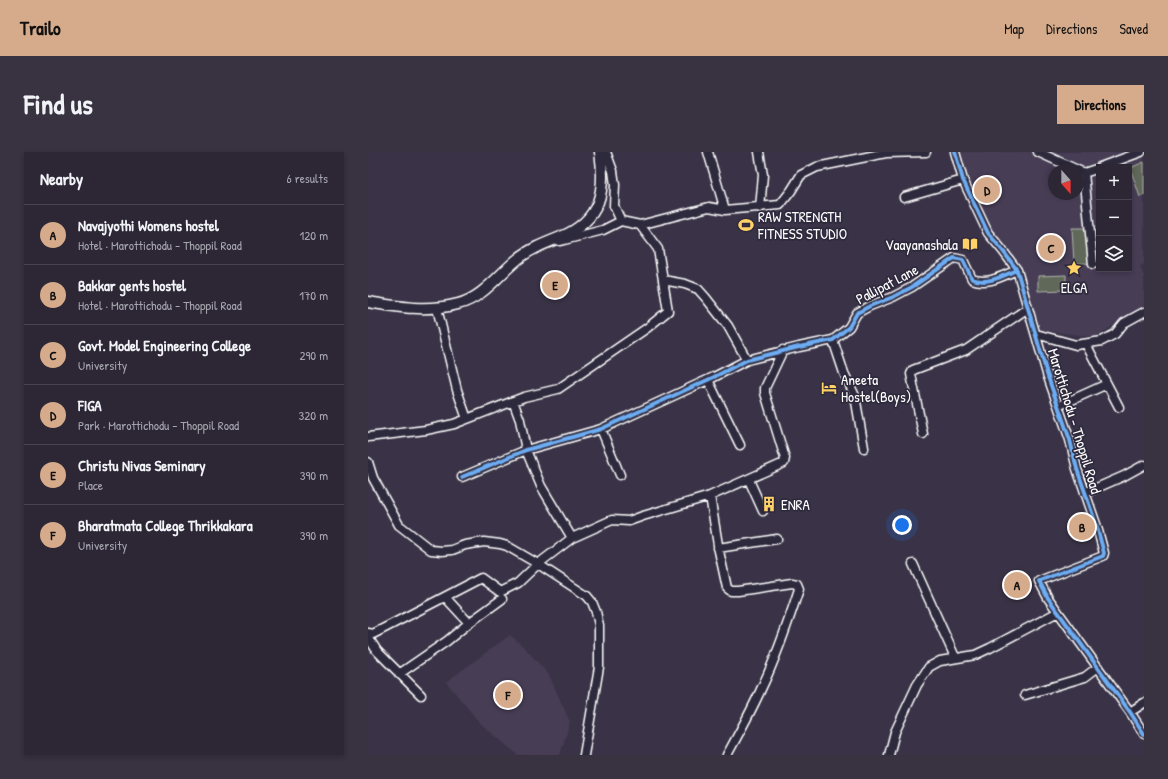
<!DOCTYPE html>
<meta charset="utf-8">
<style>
:root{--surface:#2c2635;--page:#383241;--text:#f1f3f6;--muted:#a6a5ad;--line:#484350;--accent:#d6ab8b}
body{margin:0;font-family:"Patrick Hand",sans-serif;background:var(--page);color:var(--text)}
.controls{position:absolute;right:12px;top:12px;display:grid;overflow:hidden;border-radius:0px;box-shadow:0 2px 6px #0003}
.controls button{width:36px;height:36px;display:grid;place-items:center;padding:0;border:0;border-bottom:1px solid var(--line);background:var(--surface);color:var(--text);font:20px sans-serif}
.compass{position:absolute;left:680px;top:12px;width:36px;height:36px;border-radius:50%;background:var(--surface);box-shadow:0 2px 6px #0003;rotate:159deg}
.you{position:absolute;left:534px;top:373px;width:14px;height:14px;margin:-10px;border:3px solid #fff;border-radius:50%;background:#1a73e8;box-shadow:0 0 0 6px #1a73e833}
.badge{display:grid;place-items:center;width:26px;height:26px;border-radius:50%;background:var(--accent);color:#111;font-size:13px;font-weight:700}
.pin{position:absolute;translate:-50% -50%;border:2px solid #fff;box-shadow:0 1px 4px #0006}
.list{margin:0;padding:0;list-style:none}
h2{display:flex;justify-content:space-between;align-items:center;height:52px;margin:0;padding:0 16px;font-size:17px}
h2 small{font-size:13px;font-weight:400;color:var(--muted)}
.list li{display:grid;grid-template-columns:26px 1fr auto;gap:12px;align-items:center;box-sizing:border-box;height:60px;padding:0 16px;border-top:1px solid var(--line)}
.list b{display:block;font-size:15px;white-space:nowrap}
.list p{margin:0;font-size:13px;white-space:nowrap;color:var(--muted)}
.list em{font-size:13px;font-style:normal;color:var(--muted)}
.icon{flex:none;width:22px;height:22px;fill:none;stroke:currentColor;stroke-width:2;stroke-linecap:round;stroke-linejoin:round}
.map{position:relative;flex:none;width:776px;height:603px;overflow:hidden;border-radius:0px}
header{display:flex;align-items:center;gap:24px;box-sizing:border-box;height:56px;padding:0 20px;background:var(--accent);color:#111}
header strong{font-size:19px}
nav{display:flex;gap:22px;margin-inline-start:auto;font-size:14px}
.intro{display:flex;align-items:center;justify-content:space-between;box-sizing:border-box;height:96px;padding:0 24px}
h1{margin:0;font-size:28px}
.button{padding:10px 18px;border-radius:0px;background:var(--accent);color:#111;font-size:14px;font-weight:700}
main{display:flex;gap:24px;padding:0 24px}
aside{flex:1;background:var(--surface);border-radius:0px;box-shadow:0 2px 6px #0003}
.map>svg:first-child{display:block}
.built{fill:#473e54;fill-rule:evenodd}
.green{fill:#61685a;stroke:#b0b4ac}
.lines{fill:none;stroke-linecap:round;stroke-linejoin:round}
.minor-casing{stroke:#fff;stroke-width:11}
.major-casing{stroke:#fff;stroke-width:13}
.minor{stroke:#2f2a3d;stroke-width:8}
.major{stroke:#2f2a3d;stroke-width:10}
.cycleway-casing{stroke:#2f2a3d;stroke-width:6}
.cycleway{stroke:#6dadf4;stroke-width:4}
.labels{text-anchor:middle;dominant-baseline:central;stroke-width:3.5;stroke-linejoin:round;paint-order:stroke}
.poi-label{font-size:15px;fill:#fff;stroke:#2f2a3d;text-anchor:start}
.street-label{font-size:15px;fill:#fff;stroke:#2f2a3d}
</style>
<header>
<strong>Trailo</strong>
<nav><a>Map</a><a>Directions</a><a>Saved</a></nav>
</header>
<div class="intro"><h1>Find us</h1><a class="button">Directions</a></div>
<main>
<aside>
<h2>Nearby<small>6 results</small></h2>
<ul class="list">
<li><span class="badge">A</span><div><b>Navajyothi Womens hostel</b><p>Hotel · Marottichodu - Thoppil Road</p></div><em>120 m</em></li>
<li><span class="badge">B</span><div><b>Bakkar gents hostel</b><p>Hotel · Marottichodu - Thoppil Road</p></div><em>170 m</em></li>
<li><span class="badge">C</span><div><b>Govt. Model Engineering College</b><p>University</p></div><em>290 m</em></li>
<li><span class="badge">D</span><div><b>FIGA</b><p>Park · Marottichodu - Thoppil Road</p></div><em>320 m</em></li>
<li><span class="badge">E</span><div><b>Christu Nivas Seminary</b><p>Place</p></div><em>390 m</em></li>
<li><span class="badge">F</span><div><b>Bharatmata College Thrikkakara</b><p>University</p></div><em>390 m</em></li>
</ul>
</aside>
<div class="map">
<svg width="776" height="603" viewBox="0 0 776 603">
<rect width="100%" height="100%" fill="#3a3347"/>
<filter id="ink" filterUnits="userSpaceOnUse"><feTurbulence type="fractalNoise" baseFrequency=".025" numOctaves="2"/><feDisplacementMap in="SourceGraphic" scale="8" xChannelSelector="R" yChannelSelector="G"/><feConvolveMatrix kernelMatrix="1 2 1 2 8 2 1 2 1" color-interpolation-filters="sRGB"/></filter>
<g filter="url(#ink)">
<path class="built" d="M 592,0 L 776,0 L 776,112 L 772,115 L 776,124 L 776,153 L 728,185 L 673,178 L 652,116 L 620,79 L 590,9 ZM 731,15 L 761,15 L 761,117 L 731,117 ZM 686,18 L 710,18 L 710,42 L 686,42 Z
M 142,483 L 157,496 L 181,523 L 202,570 L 192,603 L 150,603 L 112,571 L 78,530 Z"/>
<path class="green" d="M 776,10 L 776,43 L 772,45 L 762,16 Z
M 704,76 L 720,76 L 723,111 L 706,112 Z
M 698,123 L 698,138 L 670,139 L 670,124 Z"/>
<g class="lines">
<g class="minor-casing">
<path id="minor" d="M 238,0 L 245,19 L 247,33 L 246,54 L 253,69 L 272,73 L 341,55 L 357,58 L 412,53 L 423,39 L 433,23 L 449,15 L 518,1 L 558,0
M 340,0 L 357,58
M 391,0 L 395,23 L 392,56
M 587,0 L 595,28 L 620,81 L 635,99 L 649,118 L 679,222 L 702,288 L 709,317 L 729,375 L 736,401 L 735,404 L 671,429 L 680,446 L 690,460 L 762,560 L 776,582
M 670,0 L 716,21 L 731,16
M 732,15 L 773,0
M 716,21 L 725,112
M 536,45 L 595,28
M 192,89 L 235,78 L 253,69
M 295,128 L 317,132 L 330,137 L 338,146 L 360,174 L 379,208
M 69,156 L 89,238 L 99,267
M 668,182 L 708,193 L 734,189 L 747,182 L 756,171 L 776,160
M 465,188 L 476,221 L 487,244 L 496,296
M 718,192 L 751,255
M 340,228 L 372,293
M 145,249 L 152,268 L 158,298 L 173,334 L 204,386
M 697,251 L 739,232
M 233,277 L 252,323
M 555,282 L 543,222 L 545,218 L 598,198 L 660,156
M 0,285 L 58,278 L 86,272 L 156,245 L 190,237 L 279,176 L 300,159 L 290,97 L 272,73
M 0,310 L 5,326 L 31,373 L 63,398 L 74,399 L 84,398 L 97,393 L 116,390 L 132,392 L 139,394 L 170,412 L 219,444 L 224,450 L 228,460 L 231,473 L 231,515 L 216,603
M 94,325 L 158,298 L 233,277 L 346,225 L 379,208 L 431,195 L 465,188 L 481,175 L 489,161 L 502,154 L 525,145 L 544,135 L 586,106 L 595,108 L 604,127 C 620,133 634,124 649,118
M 381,328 L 395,359
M 717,341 L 756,324 L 776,313
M 342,344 L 351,399 L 359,436 L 363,439 L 370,439 L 424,431 L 429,432 L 431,437 C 420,471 409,504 394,535 C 384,558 371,581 359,603
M 350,396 L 409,387
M 545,412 L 587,505
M 77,445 L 101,471
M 0,481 L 5,482 L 113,426 L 132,440 L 150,431 L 170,412 L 204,386 L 244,368 L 261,369 L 275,364 L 342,344 L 416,311 L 417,306 L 397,241 L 397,236 L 415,198
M 0,485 L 9,499 L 53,543
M 31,522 L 79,489 L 101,471 L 134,447
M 657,543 L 717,525 L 730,515
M 762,560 L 776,551
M 521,603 L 527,580 L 549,533 L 561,515 L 572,509 L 607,503 L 622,496 L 690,460"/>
</g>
<g class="major-casing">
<path id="major" d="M 0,150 C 30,155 60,160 90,152 C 115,146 131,122 150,107 C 162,97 178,91 193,85 C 233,68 238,39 232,0"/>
</g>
<use href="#minor" class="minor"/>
<use href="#major" class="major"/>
<g class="cycleway-casing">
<path id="cycleway" d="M 587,0 L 595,28 L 620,81 L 635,99 L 649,118 L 679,222 L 702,288 L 709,317 L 729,375 L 736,401 L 735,404 L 671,429 L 680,446 L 690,460 L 762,560 L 776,582
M 94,325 L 158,298 L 233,277 L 346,225 L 379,208 L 431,195 L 465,188 L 481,175 L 489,161 L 502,154 L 525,145 L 544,135 L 586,106 L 595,108 L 604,127 C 620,133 634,124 649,118"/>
</g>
<use href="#cycleway" class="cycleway"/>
</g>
</g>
<defs>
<g id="stadium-bare" transform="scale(1.2)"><path d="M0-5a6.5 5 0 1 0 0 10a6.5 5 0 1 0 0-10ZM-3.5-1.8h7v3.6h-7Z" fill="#ffd166" stroke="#2f2a3d" stroke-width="2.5" paint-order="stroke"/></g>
<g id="library-bare" transform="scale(1.2)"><path d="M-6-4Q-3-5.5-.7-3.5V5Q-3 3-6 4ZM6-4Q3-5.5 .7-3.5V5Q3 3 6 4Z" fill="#ffd166" stroke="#2f2a3d" stroke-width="2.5" paint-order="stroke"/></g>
<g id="sight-bare" transform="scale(1.2)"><path d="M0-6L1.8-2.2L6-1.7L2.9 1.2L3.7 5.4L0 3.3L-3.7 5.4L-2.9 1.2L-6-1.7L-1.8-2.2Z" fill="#ffd166" stroke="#2f2a3d" stroke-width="2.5" paint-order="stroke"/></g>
<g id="hotel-bare" transform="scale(1.2)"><path d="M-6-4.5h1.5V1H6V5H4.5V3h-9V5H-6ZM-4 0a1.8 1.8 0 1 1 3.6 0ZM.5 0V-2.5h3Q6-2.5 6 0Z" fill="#ffd166" stroke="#2f2a3d" stroke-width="2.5" paint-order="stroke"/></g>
<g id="building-bare" transform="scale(1.2)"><path d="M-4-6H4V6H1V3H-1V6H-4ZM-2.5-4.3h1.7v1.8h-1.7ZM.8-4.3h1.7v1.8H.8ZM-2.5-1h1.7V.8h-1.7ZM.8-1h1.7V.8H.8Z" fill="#ffd166" stroke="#2f2a3d" stroke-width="2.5" paint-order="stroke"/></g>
</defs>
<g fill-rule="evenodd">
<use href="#stadium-bare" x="378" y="73"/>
<use href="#library-bare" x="602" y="92"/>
<use href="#sight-bare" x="706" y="116"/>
<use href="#hotel-bare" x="461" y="236"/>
<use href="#building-bare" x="401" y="352"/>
</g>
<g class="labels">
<g class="poi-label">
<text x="390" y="64">RAW STRENGTH<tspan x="390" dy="17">FITNESS STUDIO</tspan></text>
<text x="590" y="92" text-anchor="end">Vaayanashala</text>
<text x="706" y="135" text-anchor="middle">ELGA</text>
<text x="473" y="227">Aneeta<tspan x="473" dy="17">Hostel(Boys)</tspan></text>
<text x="413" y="352">ENRA</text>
</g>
<g class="street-label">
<text transform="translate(519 132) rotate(-28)">Pallipat Lane</text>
<text transform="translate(707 269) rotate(73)">Marottichodu - Thoppil Road</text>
</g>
</g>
</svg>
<div class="controls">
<button>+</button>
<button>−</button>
<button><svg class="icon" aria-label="layers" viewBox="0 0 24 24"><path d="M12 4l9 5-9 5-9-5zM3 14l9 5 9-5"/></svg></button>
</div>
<svg class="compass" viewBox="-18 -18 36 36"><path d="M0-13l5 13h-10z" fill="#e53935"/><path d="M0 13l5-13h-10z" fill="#a6a5ad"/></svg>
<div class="you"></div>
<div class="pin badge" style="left:649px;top:433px">A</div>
<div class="pin badge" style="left:714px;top:375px">B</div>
<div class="pin badge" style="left:683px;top:96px">C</div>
<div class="pin badge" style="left:619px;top:38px">D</div>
<div class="pin badge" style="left:187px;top:133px">E</div>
<div class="pin badge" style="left:140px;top:543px">F</div>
</div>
</main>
